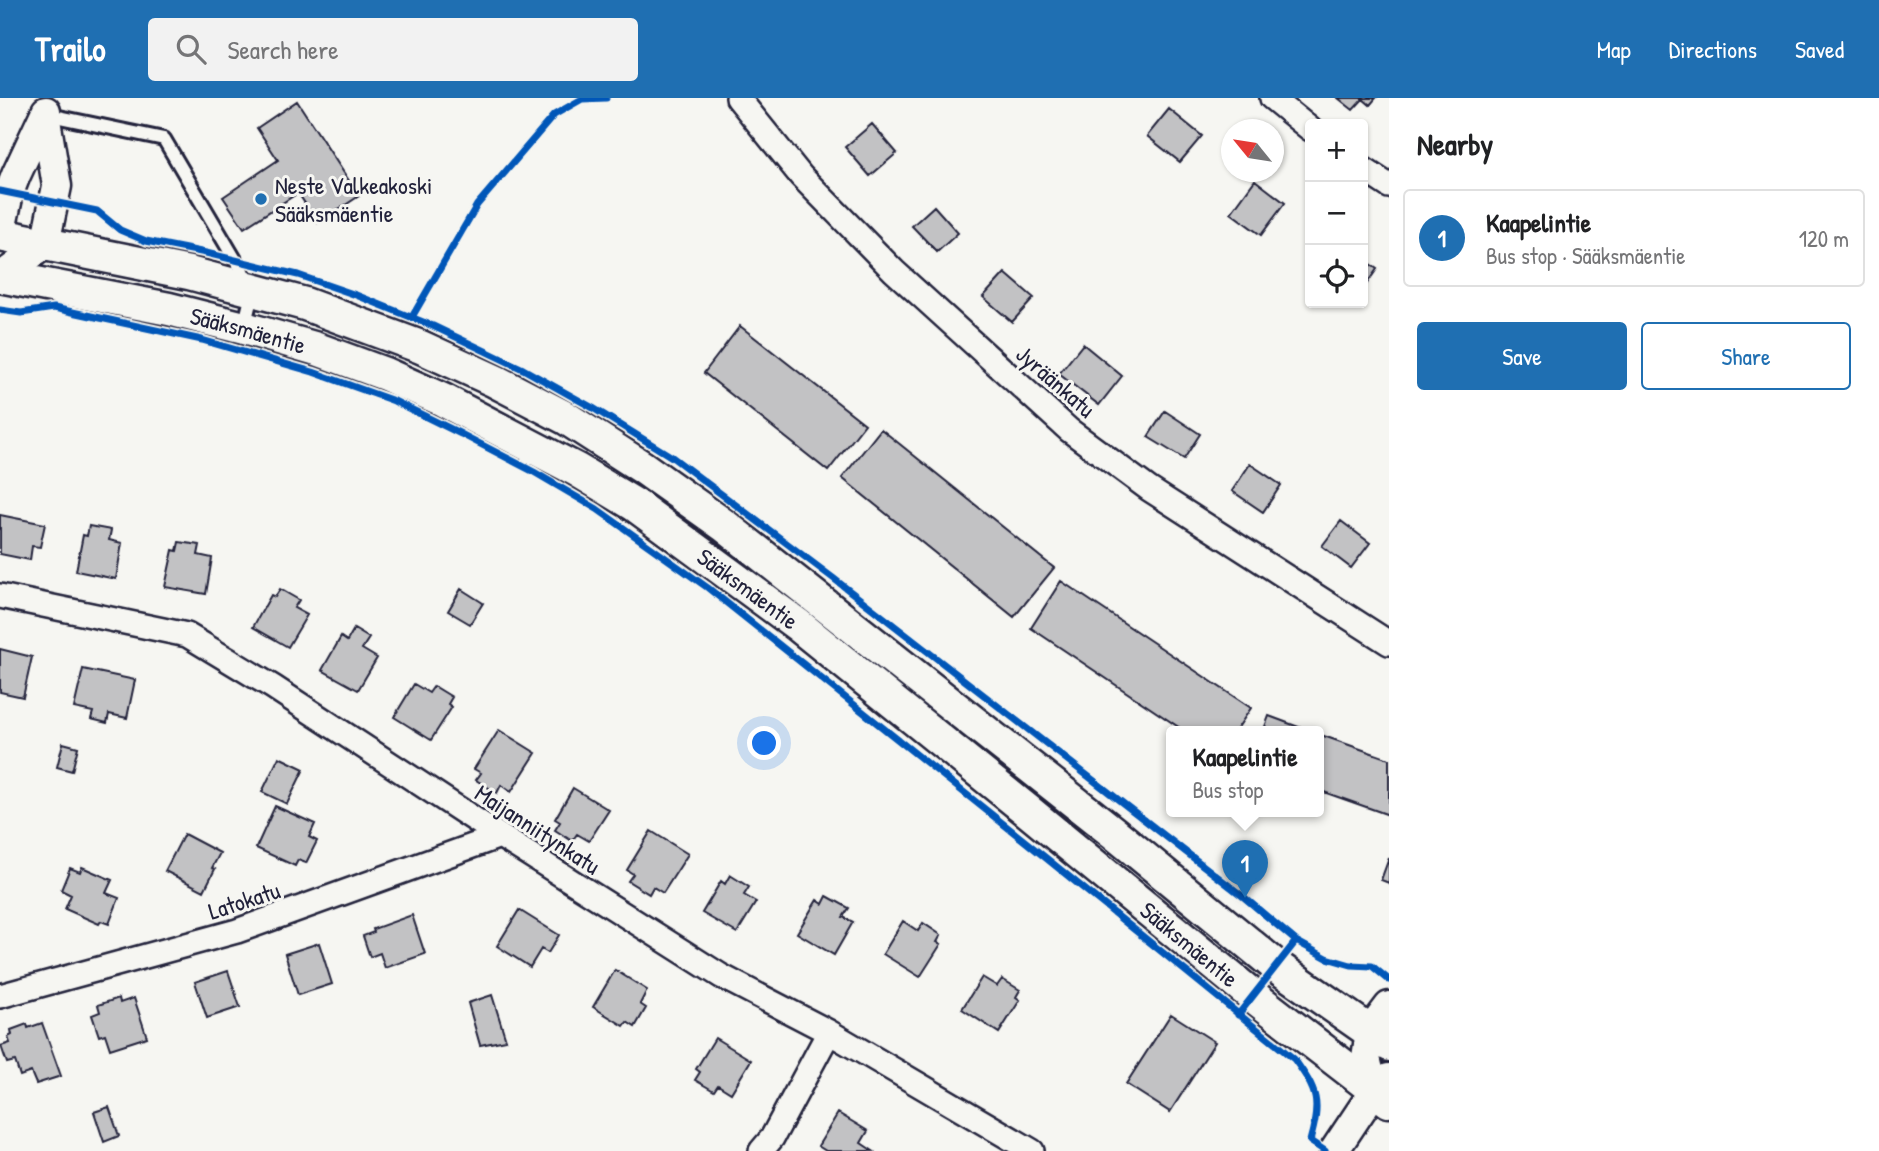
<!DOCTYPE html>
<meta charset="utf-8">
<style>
:root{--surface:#fff;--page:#f2f2f2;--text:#202124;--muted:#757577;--line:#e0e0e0;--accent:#1f6fb2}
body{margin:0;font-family:"Patrick Hand",sans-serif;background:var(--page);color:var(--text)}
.controls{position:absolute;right:21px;top:21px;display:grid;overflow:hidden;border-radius:7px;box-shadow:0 2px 5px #0004}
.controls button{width:63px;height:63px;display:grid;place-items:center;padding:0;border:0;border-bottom:2px solid var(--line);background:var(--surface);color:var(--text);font:35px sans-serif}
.compass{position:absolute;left:1221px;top:21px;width:63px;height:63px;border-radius:50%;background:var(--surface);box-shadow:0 2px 5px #0004;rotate:300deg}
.you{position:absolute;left:765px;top:646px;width:24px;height:24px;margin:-18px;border:5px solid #fff;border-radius:50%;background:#1a73e8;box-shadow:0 0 0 10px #1a73e833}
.badge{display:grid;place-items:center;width:46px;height:46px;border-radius:50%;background:var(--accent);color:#fff;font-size:23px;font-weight:700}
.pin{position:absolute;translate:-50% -58px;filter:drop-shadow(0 2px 4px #0008)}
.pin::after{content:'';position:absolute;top:37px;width:24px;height:21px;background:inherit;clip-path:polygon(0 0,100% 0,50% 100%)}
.popup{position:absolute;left:1166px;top:628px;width:158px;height:91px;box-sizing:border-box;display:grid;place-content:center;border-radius:7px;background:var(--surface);filter:drop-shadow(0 2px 5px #0005);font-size:23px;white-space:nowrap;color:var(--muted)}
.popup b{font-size:26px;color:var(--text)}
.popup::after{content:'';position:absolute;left:50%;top:100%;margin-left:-14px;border:14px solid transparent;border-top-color:var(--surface)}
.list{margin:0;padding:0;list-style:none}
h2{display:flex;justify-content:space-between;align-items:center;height:91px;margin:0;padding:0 28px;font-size:30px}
h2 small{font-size:23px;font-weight:400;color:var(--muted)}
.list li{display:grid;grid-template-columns:46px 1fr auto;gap:21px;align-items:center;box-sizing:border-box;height:98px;margin:0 14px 14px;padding:0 14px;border:2px solid var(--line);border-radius:7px}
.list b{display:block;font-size:26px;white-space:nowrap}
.list p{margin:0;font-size:23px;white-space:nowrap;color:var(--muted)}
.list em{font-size:23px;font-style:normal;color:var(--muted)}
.actions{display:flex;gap:14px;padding:21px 28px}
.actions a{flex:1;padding:16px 0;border:2px solid var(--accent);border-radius:7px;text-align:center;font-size:24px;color:var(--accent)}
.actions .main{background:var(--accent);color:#fff}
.icon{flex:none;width:38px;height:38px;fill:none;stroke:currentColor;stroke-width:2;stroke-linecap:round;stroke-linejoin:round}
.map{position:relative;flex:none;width:1389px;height:1053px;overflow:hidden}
header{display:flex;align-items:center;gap:42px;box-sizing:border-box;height:98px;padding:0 35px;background:var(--accent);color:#fff}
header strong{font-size:33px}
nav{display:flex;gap:38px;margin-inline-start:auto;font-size:24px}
.search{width:490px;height:63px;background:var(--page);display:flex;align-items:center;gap:18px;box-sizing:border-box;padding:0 24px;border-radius:7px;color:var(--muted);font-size:26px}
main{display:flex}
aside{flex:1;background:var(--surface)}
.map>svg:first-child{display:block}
.building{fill:#c2c2c4;stroke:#22223b;stroke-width:2}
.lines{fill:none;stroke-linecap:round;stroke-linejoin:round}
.service-casing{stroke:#22223b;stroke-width:18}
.minor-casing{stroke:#22223b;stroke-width:28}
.tertiary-casing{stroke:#22223b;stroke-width:33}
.secondary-casing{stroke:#22223b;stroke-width:37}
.service{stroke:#f6f6f2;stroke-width:12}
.minor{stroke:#f6f6f2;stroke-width:23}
.tertiary{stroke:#f6f6f2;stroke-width:28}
.secondary{stroke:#f6f6f2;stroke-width:32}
.cycleway-casing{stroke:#f6f6f2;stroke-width:11}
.cycleway{stroke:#0057b8;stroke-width:7}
.poi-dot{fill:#1f6fb2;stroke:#f6f6f2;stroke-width:2.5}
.labels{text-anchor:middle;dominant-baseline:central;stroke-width:6;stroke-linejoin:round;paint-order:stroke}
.poi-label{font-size:24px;fill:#22223b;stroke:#f6f6f2;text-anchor:start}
.street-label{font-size:24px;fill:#22223b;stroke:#f6f6f2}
</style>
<header>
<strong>Trailo</strong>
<div class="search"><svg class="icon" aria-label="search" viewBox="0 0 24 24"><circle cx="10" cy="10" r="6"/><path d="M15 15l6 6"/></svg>Search here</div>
<nav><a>Map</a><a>Directions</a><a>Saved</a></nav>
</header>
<main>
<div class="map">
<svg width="1389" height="1053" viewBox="0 0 1389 1053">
<rect width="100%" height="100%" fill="#f6f6f2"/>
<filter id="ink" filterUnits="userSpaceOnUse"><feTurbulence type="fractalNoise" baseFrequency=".0143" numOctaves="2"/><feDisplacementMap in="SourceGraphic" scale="14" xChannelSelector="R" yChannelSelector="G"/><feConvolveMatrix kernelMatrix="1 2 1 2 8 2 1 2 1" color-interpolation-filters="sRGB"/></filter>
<g filter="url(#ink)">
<path class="building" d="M 1338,0 L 1376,0 L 1370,7 L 1363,1 L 1353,12 Z
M 297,3 L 359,98 L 318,125 L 298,95 L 244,130 L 223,99 L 278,62 L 257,30 Z
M 1169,11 L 1202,38 L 1180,64 L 1147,38 Z
M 872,26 L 897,55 L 870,78 L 845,49 Z
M 1255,82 L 1285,105 L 1261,137 L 1231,115 Z
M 934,108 L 958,135 L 937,154 L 912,128 Z
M 1363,161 L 1377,171 L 1363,191 Z
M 1005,175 L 1034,200 L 1012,224 L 983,199 Z
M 740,228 L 865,326 L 828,373 L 704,275 Z
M 1083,246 L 1122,278 L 1099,307 L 1059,276 Z
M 1165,313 L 1200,336 L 1184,361 L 1148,339 Z
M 881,331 L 1054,470 L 1014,519 L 842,380 Z
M 1250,366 L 1281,387 L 1263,414 L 1232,393 Z
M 0,417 L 45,426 L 40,449 L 32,448 L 30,462 L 0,456 Z
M 1341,423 L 1370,445 L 1351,470 L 1322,448 Z
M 89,428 L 111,432 L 109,442 L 122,445 L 116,481 L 76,473 L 83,437 L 87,438 Z
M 179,444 L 200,447 L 198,457 L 212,460 L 206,496 L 165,489 L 173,452 L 177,453 Z
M 1061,483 L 1251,610 L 1235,634 L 1186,634 L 1031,530 Z
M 280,491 L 299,502 L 294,510 L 307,517 L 288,549 L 253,529 L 271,497 L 275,499 Z
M 461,491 L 483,505 L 470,526 L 448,513 Z
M 354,531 L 369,540 L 362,551 L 377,560 L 358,592 L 322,572 L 341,539 L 347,543 Z
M 0,551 L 32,559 L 23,599 L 0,594 Z
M 83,571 L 135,582 L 127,620 L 109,616 L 107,625 L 91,621 L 93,614 L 74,610 Z
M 414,586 L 429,595 L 434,588 L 452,599 L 448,606 L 452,609 L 431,642 L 394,619 Z
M 1269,618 L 1312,634 L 1263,634 Z
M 499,632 L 536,655 L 511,694 L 501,687 L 497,695 L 476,682 L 481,675 L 474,671 Z
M 1318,636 L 1389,661 L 1389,717 L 1318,692 Z
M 63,645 L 78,649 L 72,673 L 57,669 Z
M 279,659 L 304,671 L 287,706 L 262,694 Z
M 573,690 L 609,712 L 589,743 L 577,736 L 572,743 L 555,732 L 560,724 L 555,721 Z
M 275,708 L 315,726 L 309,739 L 317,743 L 306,765 L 298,762 L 295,768 L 256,750 Z
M 651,733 L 688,756 L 663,795 L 653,789 L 649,796 L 628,783 L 633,776 L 627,772 Z
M 184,736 L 220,755 L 212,770 L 215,771 L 204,793 L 165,773 Z
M 1389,760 L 1389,785 L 1381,782 Z
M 82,769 L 112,782 L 106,795 L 119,800 L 109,826 L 101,823 L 99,826 L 65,811 L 71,797 L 61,792 L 70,770 L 80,774 Z
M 730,777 L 749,789 L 744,797 L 756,804 L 737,835 L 702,815 L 721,783 L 725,786 Z
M 827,798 L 849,810 L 843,819 L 853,824 L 834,857 L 797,835 L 817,802 L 823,806 Z
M 519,812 L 559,837 L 548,855 L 541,851 L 530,869 L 497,848 Z
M 412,817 L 425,856 L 385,870 L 380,855 L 370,859 L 363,838 L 374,834 L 373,831 Z
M 903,823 L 918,833 L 923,825 L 941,837 L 937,844 L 941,846 L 920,879 L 883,856 Z
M 319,845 L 332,886 L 298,897 L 285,856 Z
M 615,872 L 647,892 L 640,906 L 646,910 L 635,929 L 627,924 L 624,928 L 593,909 Z
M 228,873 L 240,909 L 207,920 L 195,884 Z
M 982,879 L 997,888 L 1002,881 L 1020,892 L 1016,899 L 1020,902 L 999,935 L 962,911 Z
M 492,897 L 506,942 L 480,947 L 468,905 Z
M 119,900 L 120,905 L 134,900 L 147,939 L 110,951 L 105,936 L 99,938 L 92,917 L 100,914 L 98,907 Z
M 1171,916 L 1215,944 L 1170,1014 L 1126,986 Z
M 42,925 L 61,978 L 36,986 L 31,974 L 20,978 L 15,963 L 7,965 L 1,948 L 10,945 L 8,939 L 12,937 L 11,932 L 27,926 L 28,930 Z
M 715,940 L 751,962 L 731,995 L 718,987 L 714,993 L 695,982 L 700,974 L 696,971 Z
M 109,1009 L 119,1038 L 104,1044 L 94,1014 Z
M 838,1015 L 868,1033 L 861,1045 L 873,1053 L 826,1053 L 818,1048 Z"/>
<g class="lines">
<g class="service-casing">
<path id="service" d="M 45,16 L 164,41 L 253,192 L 244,229"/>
</g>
<g class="minor-casing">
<path id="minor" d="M 738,0 L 801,78 L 894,173 L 1069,332 L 1149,391 L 1389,545
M 1272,0 L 1310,31
M 1363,71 L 1389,88
M 0,498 L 187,537 L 273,589 L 500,738 L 721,878 L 829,934 L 1032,1053
M 0,898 L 237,833 L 500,738
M 761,1053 L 772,1040 L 829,934"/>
</g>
<g class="tertiary-casing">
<path id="tertiary" d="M 0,137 L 9,95 L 16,77 L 46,13
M 1,179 L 45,146 L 57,88 L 45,16
M 1374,993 L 1366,960 L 1370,933 L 1389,908
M 1334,1053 L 1374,993 L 1389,980"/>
</g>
<g class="secondary-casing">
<g id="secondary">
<path d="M 0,137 L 189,175 L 305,206 L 421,249 L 495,283 L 566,320 L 642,369 L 725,428 L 1114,735 L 1276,868 L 1389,947"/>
<path id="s1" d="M 0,178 L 169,211 L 244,230 L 317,251 L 385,276 L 443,302 L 577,372 L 635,407 L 798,527 L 1028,713 L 1253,898 L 1389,1003"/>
</g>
</g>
<use href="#service" class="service"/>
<use href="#minor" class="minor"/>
<use href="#tertiary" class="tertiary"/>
<use href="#secondary" class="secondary"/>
<g class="cycleway-casing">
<path id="cycleway" d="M 0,93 L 97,113 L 120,132 L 146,143 L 206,155 L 298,177 L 356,197 L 433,228 L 523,271 L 593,310 L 672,359 L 833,480 L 1245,800 L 1296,843 L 1327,860 L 1351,867 L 1372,868 L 1389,882
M 0,212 L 21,215 L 54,210 L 202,242 L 313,274 L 394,303 L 461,336 L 534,374 L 597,411 L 708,490 L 1046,760 L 1294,961 C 1318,994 1321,1004 1310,1043 L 1325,1053
M 412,219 L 477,107 L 554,17 L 582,1 L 606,0
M 1238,917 L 1296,843"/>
</g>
<use href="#cycleway" class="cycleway"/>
</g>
</g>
<circle class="poi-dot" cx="261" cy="101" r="7"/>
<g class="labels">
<g class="poi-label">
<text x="275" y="87">Neste Valkeakoski<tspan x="275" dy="28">Sääksmäentie</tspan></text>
</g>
<g class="street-label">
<text stroke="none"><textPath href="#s1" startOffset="254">Sääksmäentie</textPath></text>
<text transform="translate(1056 283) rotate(41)">Jyräänkatu</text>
<text stroke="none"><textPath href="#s1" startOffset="821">Sääksmäentie</textPath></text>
<text transform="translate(538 731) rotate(33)">Maijanniitynkatu</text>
<text transform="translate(244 802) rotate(-18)">Latokatu</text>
<text stroke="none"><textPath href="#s1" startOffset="1388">Sääksmäentie</textPath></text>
</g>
</g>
</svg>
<div class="controls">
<button>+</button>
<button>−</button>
<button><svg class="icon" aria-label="locate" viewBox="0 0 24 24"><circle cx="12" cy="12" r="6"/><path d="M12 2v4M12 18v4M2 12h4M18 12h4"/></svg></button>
</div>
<svg class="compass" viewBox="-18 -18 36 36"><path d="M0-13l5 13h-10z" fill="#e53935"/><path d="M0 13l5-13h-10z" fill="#757577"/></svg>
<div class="you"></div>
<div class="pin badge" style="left:1245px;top:800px">1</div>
<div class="popup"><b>Kaapelintie</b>Bus stop</div>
</div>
<aside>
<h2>Nearby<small></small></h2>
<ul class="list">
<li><span class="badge">1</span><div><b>Kaapelintie</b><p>Bus stop · Sääksmäentie</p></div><em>120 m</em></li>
</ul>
<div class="actions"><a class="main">Save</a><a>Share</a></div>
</aside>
</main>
